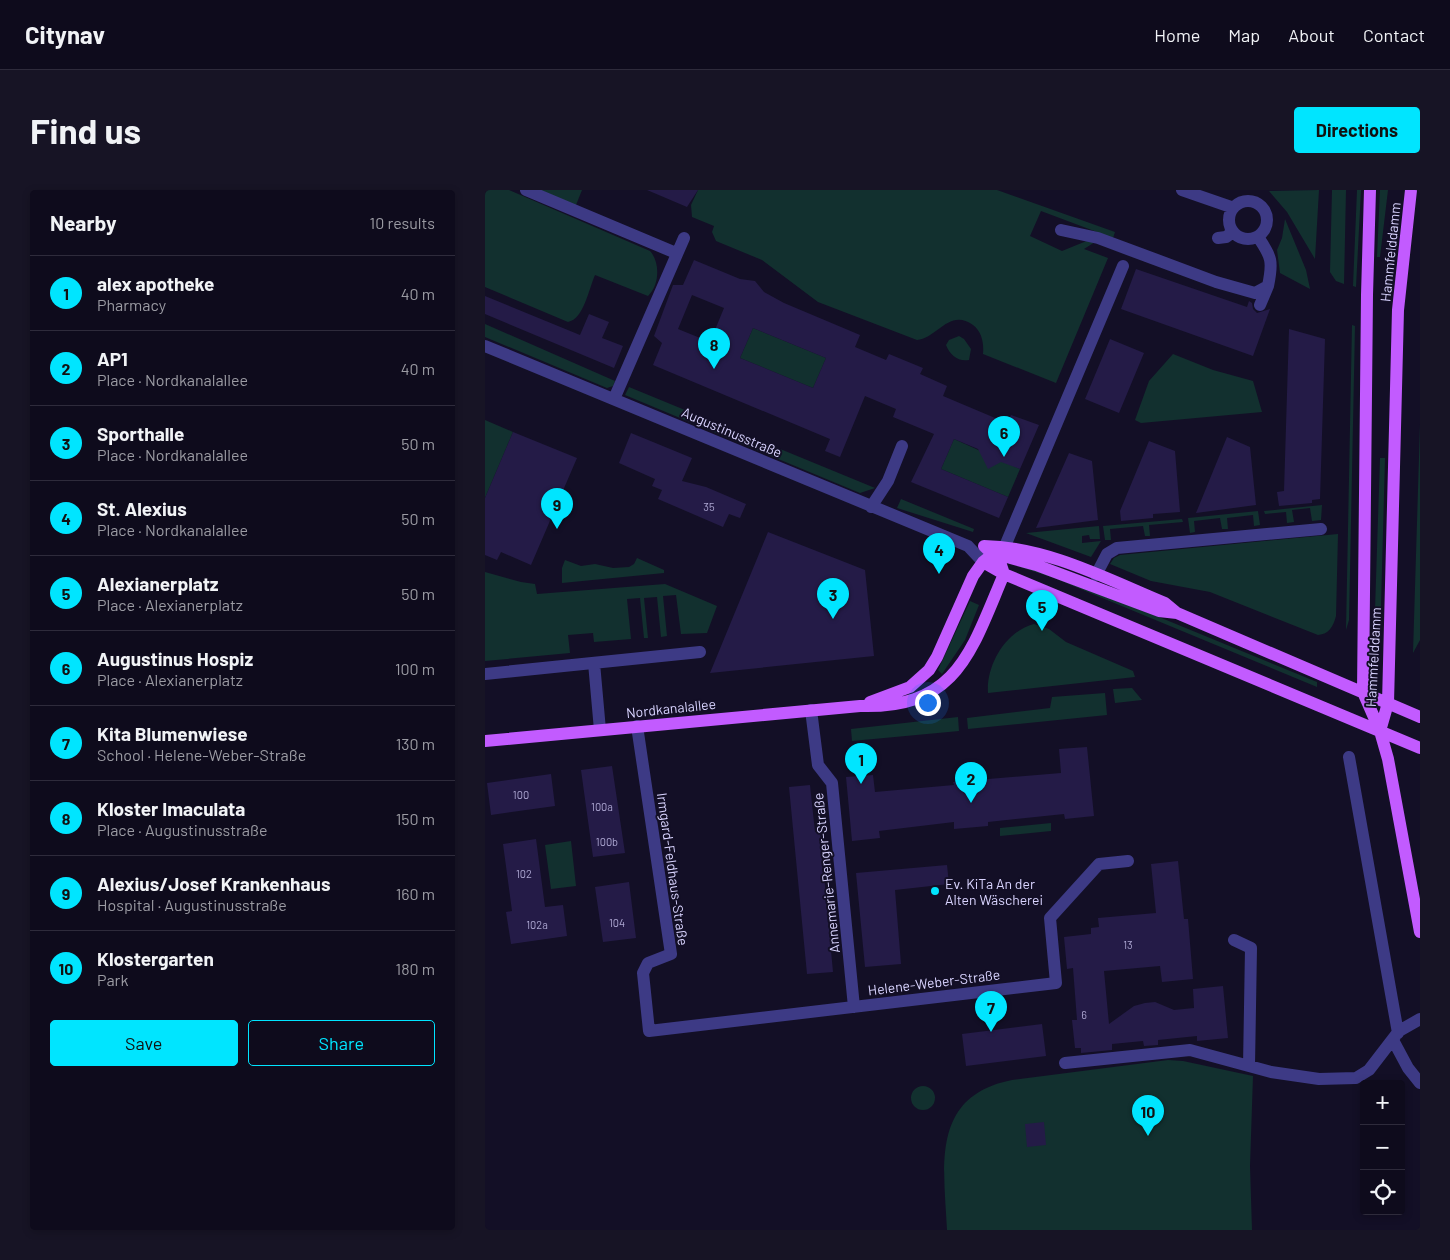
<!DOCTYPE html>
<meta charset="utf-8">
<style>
:root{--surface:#0e0b1c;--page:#171425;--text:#f1f3f6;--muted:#9b9ba3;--line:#2e2b3b;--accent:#00e5ff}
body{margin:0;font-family:Barlow,sans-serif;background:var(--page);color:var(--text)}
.controls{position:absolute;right:15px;bottom:15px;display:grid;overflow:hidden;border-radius:5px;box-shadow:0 2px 8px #0003}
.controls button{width:45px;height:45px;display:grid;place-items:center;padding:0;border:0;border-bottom:1px solid var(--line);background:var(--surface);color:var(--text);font:25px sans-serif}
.you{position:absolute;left:442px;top:512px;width:18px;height:18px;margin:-12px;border:4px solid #fff;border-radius:50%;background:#1a73e8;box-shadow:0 0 0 8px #1a73e833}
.badge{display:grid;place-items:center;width:32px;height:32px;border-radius:50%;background:var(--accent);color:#111;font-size:16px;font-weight:700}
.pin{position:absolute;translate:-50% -41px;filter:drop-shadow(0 1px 2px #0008)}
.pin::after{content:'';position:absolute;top:26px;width:18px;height:15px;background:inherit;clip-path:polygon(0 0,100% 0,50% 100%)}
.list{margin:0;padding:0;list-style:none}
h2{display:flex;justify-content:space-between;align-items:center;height:65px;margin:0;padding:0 20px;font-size:21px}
h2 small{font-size:16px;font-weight:400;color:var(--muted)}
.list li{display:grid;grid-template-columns:32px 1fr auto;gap:15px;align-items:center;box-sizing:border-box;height:75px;padding:0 20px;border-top:1px solid var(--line)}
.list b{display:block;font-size:19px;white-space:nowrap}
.list p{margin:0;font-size:16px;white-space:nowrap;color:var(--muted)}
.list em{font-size:16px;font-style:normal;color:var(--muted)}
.actions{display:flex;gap:10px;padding:15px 20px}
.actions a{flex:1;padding:11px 0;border:1px solid var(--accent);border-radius:5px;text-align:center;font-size:18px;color:var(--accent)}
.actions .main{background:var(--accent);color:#111}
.icon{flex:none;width:28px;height:28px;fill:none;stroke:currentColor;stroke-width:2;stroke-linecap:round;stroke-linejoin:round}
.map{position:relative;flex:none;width:935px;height:1040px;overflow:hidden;border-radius:5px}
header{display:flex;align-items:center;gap:30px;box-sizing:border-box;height:70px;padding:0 25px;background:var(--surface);border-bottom:1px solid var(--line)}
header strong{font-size:24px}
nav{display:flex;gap:28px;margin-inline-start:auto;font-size:18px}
.intro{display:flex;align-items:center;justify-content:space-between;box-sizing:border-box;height:120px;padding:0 30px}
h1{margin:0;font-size:35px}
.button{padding:12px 22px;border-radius:5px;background:var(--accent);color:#111;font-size:18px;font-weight:700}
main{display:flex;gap:30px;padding:0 30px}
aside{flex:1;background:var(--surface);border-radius:5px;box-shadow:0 2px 8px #0003}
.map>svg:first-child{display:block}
.green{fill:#12302f}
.building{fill:#241b47;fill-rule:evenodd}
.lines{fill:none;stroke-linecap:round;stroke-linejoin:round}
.minor{stroke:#3d3a85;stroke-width:12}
.major{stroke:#c25bff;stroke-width:12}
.poi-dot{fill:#00e5ff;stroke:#130f26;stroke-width:2}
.labels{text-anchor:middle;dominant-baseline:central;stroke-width:4;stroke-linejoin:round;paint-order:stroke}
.number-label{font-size:11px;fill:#aca6d1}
.street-label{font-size:14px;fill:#d9d4ff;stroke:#130f26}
.poi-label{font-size:14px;fill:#d9d4ff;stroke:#130f26;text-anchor:start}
</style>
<header>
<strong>Citynav</strong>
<nav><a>Home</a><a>Map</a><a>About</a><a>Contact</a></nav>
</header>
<div class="intro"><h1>Find us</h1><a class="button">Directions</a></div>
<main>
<aside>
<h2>Nearby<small>10 results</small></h2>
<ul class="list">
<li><span class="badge">1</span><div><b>alex apotheke</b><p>Pharmacy</p></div><em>40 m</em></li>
<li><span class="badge">2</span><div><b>AP1</b><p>Place · Nordkanalallee</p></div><em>40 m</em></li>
<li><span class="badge">3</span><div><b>Sporthalle</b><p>Place · Nordkanalallee</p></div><em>50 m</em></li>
<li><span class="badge">4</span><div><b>St. Alexius</b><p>Place · Nordkanalallee</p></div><em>50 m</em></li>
<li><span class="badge">5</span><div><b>Alexianerplatz</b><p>Place · Alexianerplatz</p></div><em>50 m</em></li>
<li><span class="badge">6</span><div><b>Augustinus Hospiz</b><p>Place · Alexianerplatz</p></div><em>100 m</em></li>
<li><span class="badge">7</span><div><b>Kita Blumenwiese</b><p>School · Helene-Weber-Straße</p></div><em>130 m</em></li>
<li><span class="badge">8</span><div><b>Kloster Imaculata</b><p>Place · Augustinusstraße</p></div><em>150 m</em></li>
<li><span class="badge">9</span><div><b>Alexius/Josef Krankenhaus</b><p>Hospital · Augustinusstraße</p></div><em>160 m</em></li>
<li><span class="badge">10</span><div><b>Klostergarten</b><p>Park</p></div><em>180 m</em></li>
</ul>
<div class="actions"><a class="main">Save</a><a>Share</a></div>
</aside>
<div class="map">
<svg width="935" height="1040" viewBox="0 0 935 1040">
<rect width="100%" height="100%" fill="#130f26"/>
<path class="green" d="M 0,0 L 24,0 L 165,61 C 175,72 175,95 163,106 L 110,85 C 104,98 99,129 83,132 L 0,97 Z
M 41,0 L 97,0 L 89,20 Z
M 213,0 L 512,0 L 630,42 L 628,48 L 556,21 L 545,46 L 577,61 L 604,50 L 610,52 L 599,59 L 623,68 L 571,193 L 498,164 C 499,153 497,142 488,135 C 464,118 453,148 432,150 L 333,112 L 277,70 L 231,51 L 227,42 L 229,36 L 207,27 L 206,15 Z
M 834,0 L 830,69 L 802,22 L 784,1 Z
M 847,0 L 861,0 L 859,94 L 851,91 L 845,82 Z
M 872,0 L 876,0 L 871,97 L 868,96 Z
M 895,0 L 903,0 L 895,67 L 892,67 Z
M 800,29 L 821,80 L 825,99 L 795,83 L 792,60 L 797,48 Z
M 0,134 L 130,191 L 128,196 L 122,198 L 0,147 Z
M 867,135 L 870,136 L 864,430 L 861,440 Z
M 268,138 L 341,168 L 328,198 L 255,168 Z
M 474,146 L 479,149 L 486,159 L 484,170 C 473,172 465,165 461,155 L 464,150 Z
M 688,164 L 728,180 L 768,191 L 777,222 L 656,233 L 650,230 L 664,191 Z
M 144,197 L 390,298 L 375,303 L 140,205 Z
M 0,230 L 28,242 L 0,308 Z
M 935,234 L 935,450 L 928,463 Z
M 469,249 L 535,279 L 523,307 L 456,279 Z
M 895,268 L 900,268 L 895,452 L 889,450 Z
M 416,309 L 489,339 L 488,342 L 412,318 Z
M 837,315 L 836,330 L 827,331 L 825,318 L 807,320 L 809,332 L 802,333 L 801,322 L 780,324 L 779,321 Z
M 773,321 L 775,335 L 769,336 L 768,325 L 742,328 L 743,339 L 737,339 L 735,328 L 709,331 L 710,342 L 705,343 L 703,328 Z
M 697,329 L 698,332 L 664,335 L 665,346 L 660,346 L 658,336 L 625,339 L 626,350 L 620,350 L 618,336 Z
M 614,336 L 615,349 L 605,349 L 604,345 L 597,346 L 597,353 L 616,351 L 606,367 L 541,343 Z
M 853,344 L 851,426 C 848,437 844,444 833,445 L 725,402 L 666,391 L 625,374 L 629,368 L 635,365 Z
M 152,368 L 179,380 L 179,383 L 77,393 L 77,378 L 80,370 L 96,376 L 110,374 L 128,378 L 144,377 L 149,374 Z
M 536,375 L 674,427 L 832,492 L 832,497 L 569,388 L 535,377 Z
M 0,382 L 36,392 L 50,394 L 52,404 L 180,394 L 232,416 L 222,443 L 196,444 L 191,405 L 178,406 L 182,446 L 176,447 L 172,407 L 159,408 L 163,448 L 159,448 L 155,408 L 142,409 L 146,449 L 109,452 L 108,443 L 83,445 L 85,463 L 0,471 Z
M 485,411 L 494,415 L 480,450 L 457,484 L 453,480 Z
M 549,434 L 564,439 L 581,452 L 648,481 L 650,487 L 503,503 C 501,475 521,441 549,434 Z
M 647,498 L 657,510 L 630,513 L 628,499 Z
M 620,503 L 622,525 L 483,539 L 482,528 L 565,518 L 567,507 Z
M 473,527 L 474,541 L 367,551 L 366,539 Z
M 566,633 L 566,641 L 515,646 L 515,638 Z
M 86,651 L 91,696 L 66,699 L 60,655 Z
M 683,870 L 698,871 L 768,886 L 765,976 L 767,1040 L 462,1040 C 459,977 445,906 527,890 Z
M426 908a12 12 0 1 1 24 0a12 12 0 1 1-24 0Z"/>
<path class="building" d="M 162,0 L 213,0 L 202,17 Z
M 209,70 L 255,89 L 270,91 L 279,102 L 299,113 L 375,145 L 370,157 L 401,170 L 404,164 L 438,178 L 435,184 L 462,196 L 458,206 L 522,233 L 526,225 L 554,235 L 535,279 L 516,272 L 503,279 L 493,259 L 469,249 L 456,279 L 523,307 L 514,328 L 426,292 L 449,244 L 408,227 L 411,219 L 380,206 L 355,267 L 340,261 L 345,249 L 168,175 L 177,153 L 169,146 L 188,95 L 198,95 ZM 207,105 L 239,118 L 225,152 L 193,139 ZM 268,138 L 341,168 L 328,198 L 255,168 Z
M 651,79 L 762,117 L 764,111 L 767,113 L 768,119 L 772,123 L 785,119 L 768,166 L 636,119 Z
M 0,106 L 95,145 L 104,124 L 124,132 L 117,148 L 138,156 L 129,178 L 0,124 Z
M 804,139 L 840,149 L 835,309 L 827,310 L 827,313 L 794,316 L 792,302 L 799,301 Z
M 625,149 L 659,163 L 634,223 L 600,209 Z
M 28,242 L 92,268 L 46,375 L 16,362 L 12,370 L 0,365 L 0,308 Z
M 146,243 L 207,268 L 197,291 L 221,297 L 261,314 L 255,328 L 244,324 L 238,337 L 173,309 L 177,300 L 167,296 L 170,289 L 134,273 Z
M 742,247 L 765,257 L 771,315 L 711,323 Z
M 664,251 L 690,261 L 695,322 L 668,324 L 668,328 L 636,331 L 635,321 Z
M 584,263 L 607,271 L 613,330 L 551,338 Z
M 283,342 L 380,380 L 389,466 L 225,483 Z
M 602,557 L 609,626 L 580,629 L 579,624 L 503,632 L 503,636 L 469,639 L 469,632 L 402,640 L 394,641 L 395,648 L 367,651 L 361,587 L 388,585 L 390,602 L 469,595 L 468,592 L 576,583 L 574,559 Z
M 127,576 L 140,663 L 108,667 L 96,580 Z
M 66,584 L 70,616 L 6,625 L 2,593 Z
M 325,595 L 330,642 L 335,642 L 348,782 L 322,784 L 304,597 Z
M 51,649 L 60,717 L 78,715 L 82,746 L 26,754 L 21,722 L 27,721 L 18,654 Z
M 693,671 L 699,729 L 703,729 L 708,789 L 677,792 L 675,776 L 619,781 L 624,834 L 649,816 L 660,813 L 670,812 L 689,820 L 709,818 L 708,799 L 738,796 L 743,848 L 712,851 L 712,846 L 673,850 L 673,855 L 659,856 L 658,851 L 627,854 L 627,860 L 596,863 L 596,858 L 590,858 L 587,830 L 592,830 L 588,778 L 582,779 L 579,747 L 606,744 L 606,738 L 614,737 L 613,728 L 671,723 L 666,674 Z
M 462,675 L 464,694 L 410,700 L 416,774 L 380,777 L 371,683 Z
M 144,692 L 151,748 L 118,752 L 110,697 Z
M 557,834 L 561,866 L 481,876 L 477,844 Z
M 559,932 L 561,955 L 542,957 L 540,934 Z"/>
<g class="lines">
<path class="minor" d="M 41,0 L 191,63
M 697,0 L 746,17
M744 30a19 19 0 1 1 38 0a19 19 0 1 1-38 0Z
M 576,40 L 613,48 L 731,92 L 770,103 L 783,96 C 788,72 787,67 773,47
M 733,48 L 741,47 L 748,42
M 775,115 L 783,96
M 0,156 L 483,356 L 498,372
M 129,209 L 199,48
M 386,317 L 403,291 L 417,256
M 520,356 L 638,76
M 611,385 L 622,364 L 632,358 L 836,339
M 109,473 L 115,540
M 0,484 L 215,462
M 326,520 L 333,575 L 347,593 L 369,817
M 152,536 L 186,764 L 163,773 L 158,783 L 164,841 L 571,793 L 565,728 L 614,674 L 643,671
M 864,567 L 913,843
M 749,750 L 766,758 L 764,876
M 908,850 L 923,878 L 935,893
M 580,873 L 705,860 L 786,882 L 834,889 L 871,888 L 884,880 L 914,841 L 935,829"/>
<path class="major" d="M 885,0 L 882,105 L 878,502 L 895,541 L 903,569 L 935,742
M 499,356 C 562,357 622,389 680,413 L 692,423 L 935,527
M 498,372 L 519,384 L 935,558
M 385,512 L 425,497 L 444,480 L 452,467 L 488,386 L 498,372 L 503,368 L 522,367 L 551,375 L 674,421 L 692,423
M 895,541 L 903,513 L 913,120 L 926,0
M 0,551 L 375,516 C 473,519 486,461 519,384 L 515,372 L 499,356"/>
</g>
<circle class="poi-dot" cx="450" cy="701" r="5"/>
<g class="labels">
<g class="number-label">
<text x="224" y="316">35</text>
<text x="36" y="604">100</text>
<text x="117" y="616">100a</text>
<text x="122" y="651">100b</text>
<text x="39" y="683">102</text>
<text x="132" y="732">104</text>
<text x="52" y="734">102a</text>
<text x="643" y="754">13</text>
<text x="599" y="824">6</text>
</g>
<g class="street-label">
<text transform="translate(905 62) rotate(-84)">Hammfelddamm</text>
<text transform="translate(247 242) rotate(23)">Augustinusstraße</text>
<text transform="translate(888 467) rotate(-87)">Hammfelddamm</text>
<text transform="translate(186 518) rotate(-6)">Nordkanalallee</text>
<text transform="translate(188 679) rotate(82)">Irmgard-Feldhaus-Straße</text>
<text transform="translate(341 683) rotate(-96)">Annemarie-Renger-Straße</text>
<text transform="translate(449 792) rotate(-7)">Helene-Weber-Straße</text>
</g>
<g class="poi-label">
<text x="460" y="693">Ev. KiTa An der<tspan x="460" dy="16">Alten Wäscherei</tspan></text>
</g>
</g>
</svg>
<div class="controls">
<button>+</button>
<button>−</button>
<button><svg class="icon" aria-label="locate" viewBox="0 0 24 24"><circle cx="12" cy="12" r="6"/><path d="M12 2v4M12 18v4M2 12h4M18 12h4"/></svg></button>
</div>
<div class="you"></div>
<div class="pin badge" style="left:376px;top:594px">1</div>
<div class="pin badge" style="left:486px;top:613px">2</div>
<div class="pin badge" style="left:348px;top:429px">3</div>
<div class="pin badge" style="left:454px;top:384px">4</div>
<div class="pin badge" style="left:557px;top:441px">5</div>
<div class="pin badge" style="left:519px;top:267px">6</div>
<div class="pin badge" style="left:506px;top:842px">7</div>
<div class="pin badge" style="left:229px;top:179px">8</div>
<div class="pin badge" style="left:72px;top:339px">9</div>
<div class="pin badge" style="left:663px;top:946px">10</div>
</div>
</main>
